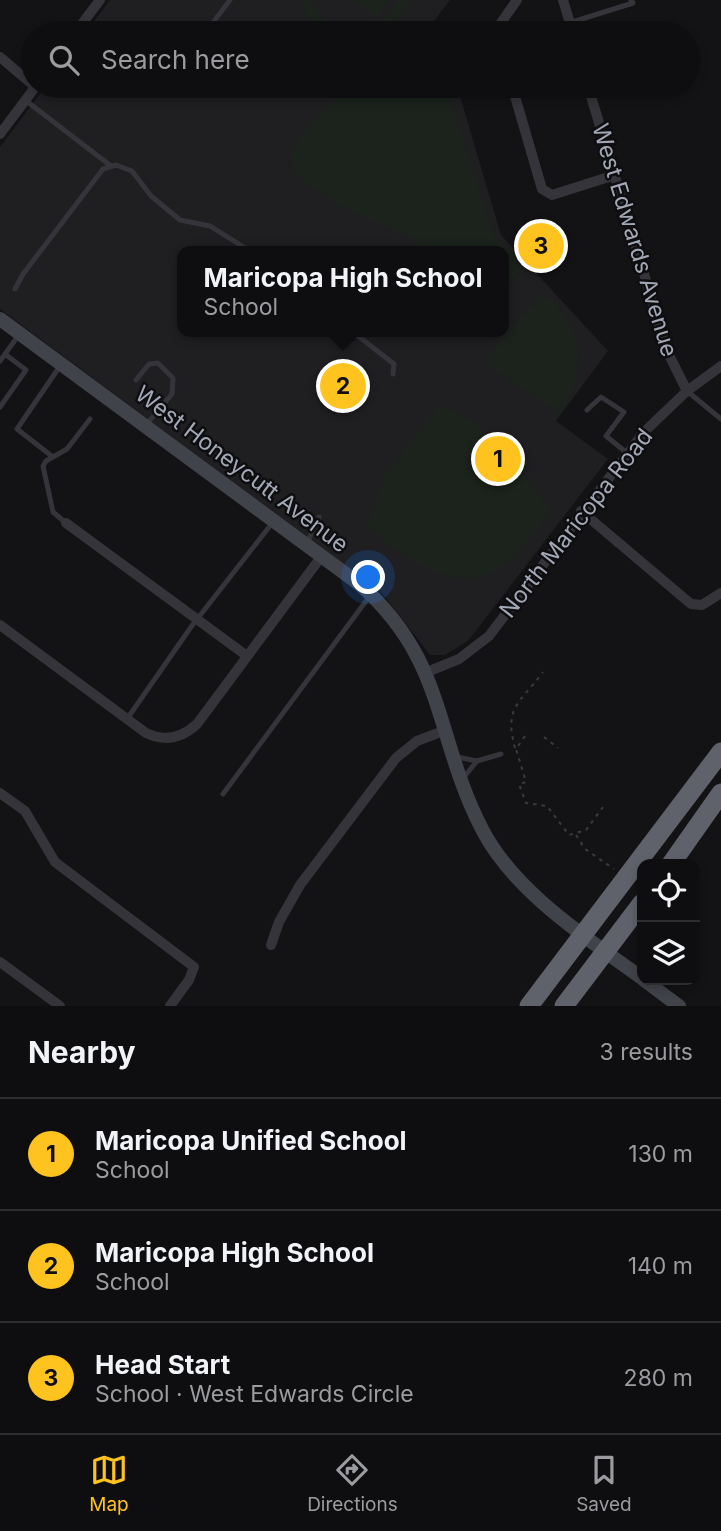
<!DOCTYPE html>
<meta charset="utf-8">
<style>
:root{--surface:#0e0e10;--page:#171719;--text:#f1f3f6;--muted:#9b9c9f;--line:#2e2e30;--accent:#ffc320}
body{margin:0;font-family:Inter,sans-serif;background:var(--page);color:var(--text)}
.controls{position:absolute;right:21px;bottom:21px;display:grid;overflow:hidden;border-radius:14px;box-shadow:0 4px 10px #0003}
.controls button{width:63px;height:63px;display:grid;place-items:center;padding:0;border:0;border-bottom:2px solid var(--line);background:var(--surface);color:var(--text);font:35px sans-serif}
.you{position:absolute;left:369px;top:578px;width:24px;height:24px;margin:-18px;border:5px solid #fff;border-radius:50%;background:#1a73e8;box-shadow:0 0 0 10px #1a73e833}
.badge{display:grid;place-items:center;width:46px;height:46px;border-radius:50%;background:var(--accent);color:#111;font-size:23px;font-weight:700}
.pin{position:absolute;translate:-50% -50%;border:4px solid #fff;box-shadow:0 2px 7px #0006}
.popup{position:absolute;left:177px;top:246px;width:332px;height:91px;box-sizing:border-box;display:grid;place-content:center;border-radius:14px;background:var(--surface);filter:drop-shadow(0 2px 5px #0005);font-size:23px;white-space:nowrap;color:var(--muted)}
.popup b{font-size:26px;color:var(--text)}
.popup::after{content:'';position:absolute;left:50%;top:100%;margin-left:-14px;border:14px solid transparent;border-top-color:var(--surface)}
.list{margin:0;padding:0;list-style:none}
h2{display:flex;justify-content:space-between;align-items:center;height:91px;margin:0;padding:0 28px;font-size:30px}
h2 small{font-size:23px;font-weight:400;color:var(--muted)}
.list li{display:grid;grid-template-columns:46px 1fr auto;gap:21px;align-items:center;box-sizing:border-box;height:112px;padding:0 28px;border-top:2px solid var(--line)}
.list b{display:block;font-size:26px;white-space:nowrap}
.list p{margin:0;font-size:23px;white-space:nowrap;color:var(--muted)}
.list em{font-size:23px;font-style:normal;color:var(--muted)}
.icon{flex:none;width:38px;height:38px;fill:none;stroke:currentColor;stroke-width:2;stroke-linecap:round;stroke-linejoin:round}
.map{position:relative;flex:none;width:721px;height:1006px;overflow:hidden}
.search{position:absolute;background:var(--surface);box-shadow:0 4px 10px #0003;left:21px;right:21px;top:21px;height:77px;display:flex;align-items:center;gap:18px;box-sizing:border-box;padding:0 24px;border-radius:38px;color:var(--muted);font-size:26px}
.sheet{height:427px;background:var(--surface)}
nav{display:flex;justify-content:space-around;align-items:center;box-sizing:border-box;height:98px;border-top:2px solid var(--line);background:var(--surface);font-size:19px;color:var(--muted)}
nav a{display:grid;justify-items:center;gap:4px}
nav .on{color:var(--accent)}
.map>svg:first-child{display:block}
.built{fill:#1f1f22;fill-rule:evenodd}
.garden{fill:#1b231c}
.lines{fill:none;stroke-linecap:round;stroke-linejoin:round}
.path{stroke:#393b41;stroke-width:2;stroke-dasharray:3.5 5;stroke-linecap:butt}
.lane{stroke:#34343a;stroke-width:5}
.street{stroke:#34343a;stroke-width:10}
.secondary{stroke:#41434a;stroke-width:14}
.highway{stroke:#5f626b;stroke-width:19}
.labels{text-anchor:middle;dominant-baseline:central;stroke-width:5;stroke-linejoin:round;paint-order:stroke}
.street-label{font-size:23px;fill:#a3a8b6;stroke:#0e0e10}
</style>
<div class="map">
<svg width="721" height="1006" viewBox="0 0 721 1006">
<rect width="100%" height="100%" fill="#131315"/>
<path class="built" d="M 110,0 L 450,0 L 425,33 L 85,33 Z
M 46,86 L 457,86 L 501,235 L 608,351 L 556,421 L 608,459 L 468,641 L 445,655 L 430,655 L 382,593 L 0,309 L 0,147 ZM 182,251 L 504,251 L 504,332 L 182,332 Z"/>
<path class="garden" d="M 301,0 L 313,0 C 322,29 356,39 381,21 C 388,16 393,7 398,0 L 414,0 L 385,33 L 323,33 L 309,21 Z
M 353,0 L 389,0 L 376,18 Z
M 350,86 L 446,86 L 494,236 L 526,265 L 504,289 L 504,251 L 410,251 L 419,241 L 338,205 L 294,172 L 291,151 L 319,114 Z
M 542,294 C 585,324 588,371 561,414 L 487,365 L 487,357 Z
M 439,407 C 479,408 528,481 551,511 C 536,530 521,555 500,568 C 452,598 403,554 368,527 L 386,473 Z"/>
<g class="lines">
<path class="path" d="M 525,736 L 516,749 L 526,782 L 519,784 L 526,803 L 547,806 L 569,835 L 586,830 L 603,807
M 544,737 L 558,748
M 515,748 C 504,707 519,704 543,672
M 576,835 L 585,849 L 614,869"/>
<path class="lane" d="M 569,23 L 633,3 L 631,0
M 205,33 L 230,0
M 146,86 L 158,86
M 25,100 L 111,166
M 15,289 L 23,274 L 103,169 L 116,165 L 132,171 L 151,196 L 180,220 L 210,226 L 250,251
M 353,332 L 394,364 L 393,374
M 0,361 L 18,336
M 136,380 L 149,364 L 158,363 L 173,378 L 172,394 L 145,426
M 687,391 L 721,419
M 0,407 L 26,370 L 5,354
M 587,410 L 601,397 L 624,412 L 606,436 L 627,453
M 53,457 L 17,429 L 60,366
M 66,523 L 53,512 L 43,466 L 46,461 L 67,449 L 90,419
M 307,543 L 319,517
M 127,719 L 191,627 L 273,522
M 457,757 L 477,761 L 501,754
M 464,777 L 477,761
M 223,794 L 369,597"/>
<path class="street" d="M 563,0 L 573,33
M 75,33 L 100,0
M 497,33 L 496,30 L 517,0
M 0,57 L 33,85
M 512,86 L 542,189 L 552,195 L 615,175
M 588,86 L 667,351 L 687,391
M 0,134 L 36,86
M 581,511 L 691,604 L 702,605 L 721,593
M 66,523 L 247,656
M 0,625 L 146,733 C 165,742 182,738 197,724 L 321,557
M 427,672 L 459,659 L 489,636 L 644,432 L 687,391 L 721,366
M 0,793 L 25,811 L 55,862 L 194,967 L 189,980 L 170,1006
M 271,945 L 279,922 L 300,885 L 396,758 L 417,741 L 446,730
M 0,962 L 60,1006"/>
<path class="secondary" d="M 0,319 L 358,583 C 447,659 434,738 483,831 C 515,892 588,939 642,978
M 644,980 L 679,1006"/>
<path class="highway" d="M 671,864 L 721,793
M 529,1006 L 721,752
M 564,1006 L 642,903"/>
</g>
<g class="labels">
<g class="street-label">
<text transform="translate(635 240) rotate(73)">West Edwards Avenue</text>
<text transform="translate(242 469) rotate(37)">West Honeycutt Avenue</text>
<text transform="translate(576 523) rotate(-52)">North Maricopa Road</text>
</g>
</g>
</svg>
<div class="controls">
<button><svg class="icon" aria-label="locate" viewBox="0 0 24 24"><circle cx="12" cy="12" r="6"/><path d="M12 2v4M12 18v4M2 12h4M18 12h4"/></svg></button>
<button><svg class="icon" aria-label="layers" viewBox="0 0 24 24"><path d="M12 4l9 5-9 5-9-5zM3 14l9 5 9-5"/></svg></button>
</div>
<div class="you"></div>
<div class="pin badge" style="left:498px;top:459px">1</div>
<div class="pin badge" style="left:343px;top:386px">2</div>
<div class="popup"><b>Maricopa High School</b>School</div>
<div class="pin badge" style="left:541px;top:246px">3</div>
<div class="search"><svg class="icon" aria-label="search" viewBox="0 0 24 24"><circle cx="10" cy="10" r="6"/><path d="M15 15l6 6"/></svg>Search here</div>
</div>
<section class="sheet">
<h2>Nearby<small>3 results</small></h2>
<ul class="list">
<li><span class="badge">1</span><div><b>Maricopa Unified School</b><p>School</p></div><em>130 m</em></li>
<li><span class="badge">2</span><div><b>Maricopa High School</b><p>School</p></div><em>140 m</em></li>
<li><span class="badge">3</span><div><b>Head Start</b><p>School · West Edwards Circle</p></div><em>280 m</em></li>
</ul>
</section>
<nav>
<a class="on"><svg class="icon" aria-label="map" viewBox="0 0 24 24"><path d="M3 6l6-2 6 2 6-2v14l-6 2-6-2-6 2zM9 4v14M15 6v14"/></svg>Map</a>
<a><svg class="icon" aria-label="directions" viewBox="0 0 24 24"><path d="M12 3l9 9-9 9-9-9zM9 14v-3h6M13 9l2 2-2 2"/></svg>Directions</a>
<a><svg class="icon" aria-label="saved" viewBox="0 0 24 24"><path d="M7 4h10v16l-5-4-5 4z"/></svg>Saved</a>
</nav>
